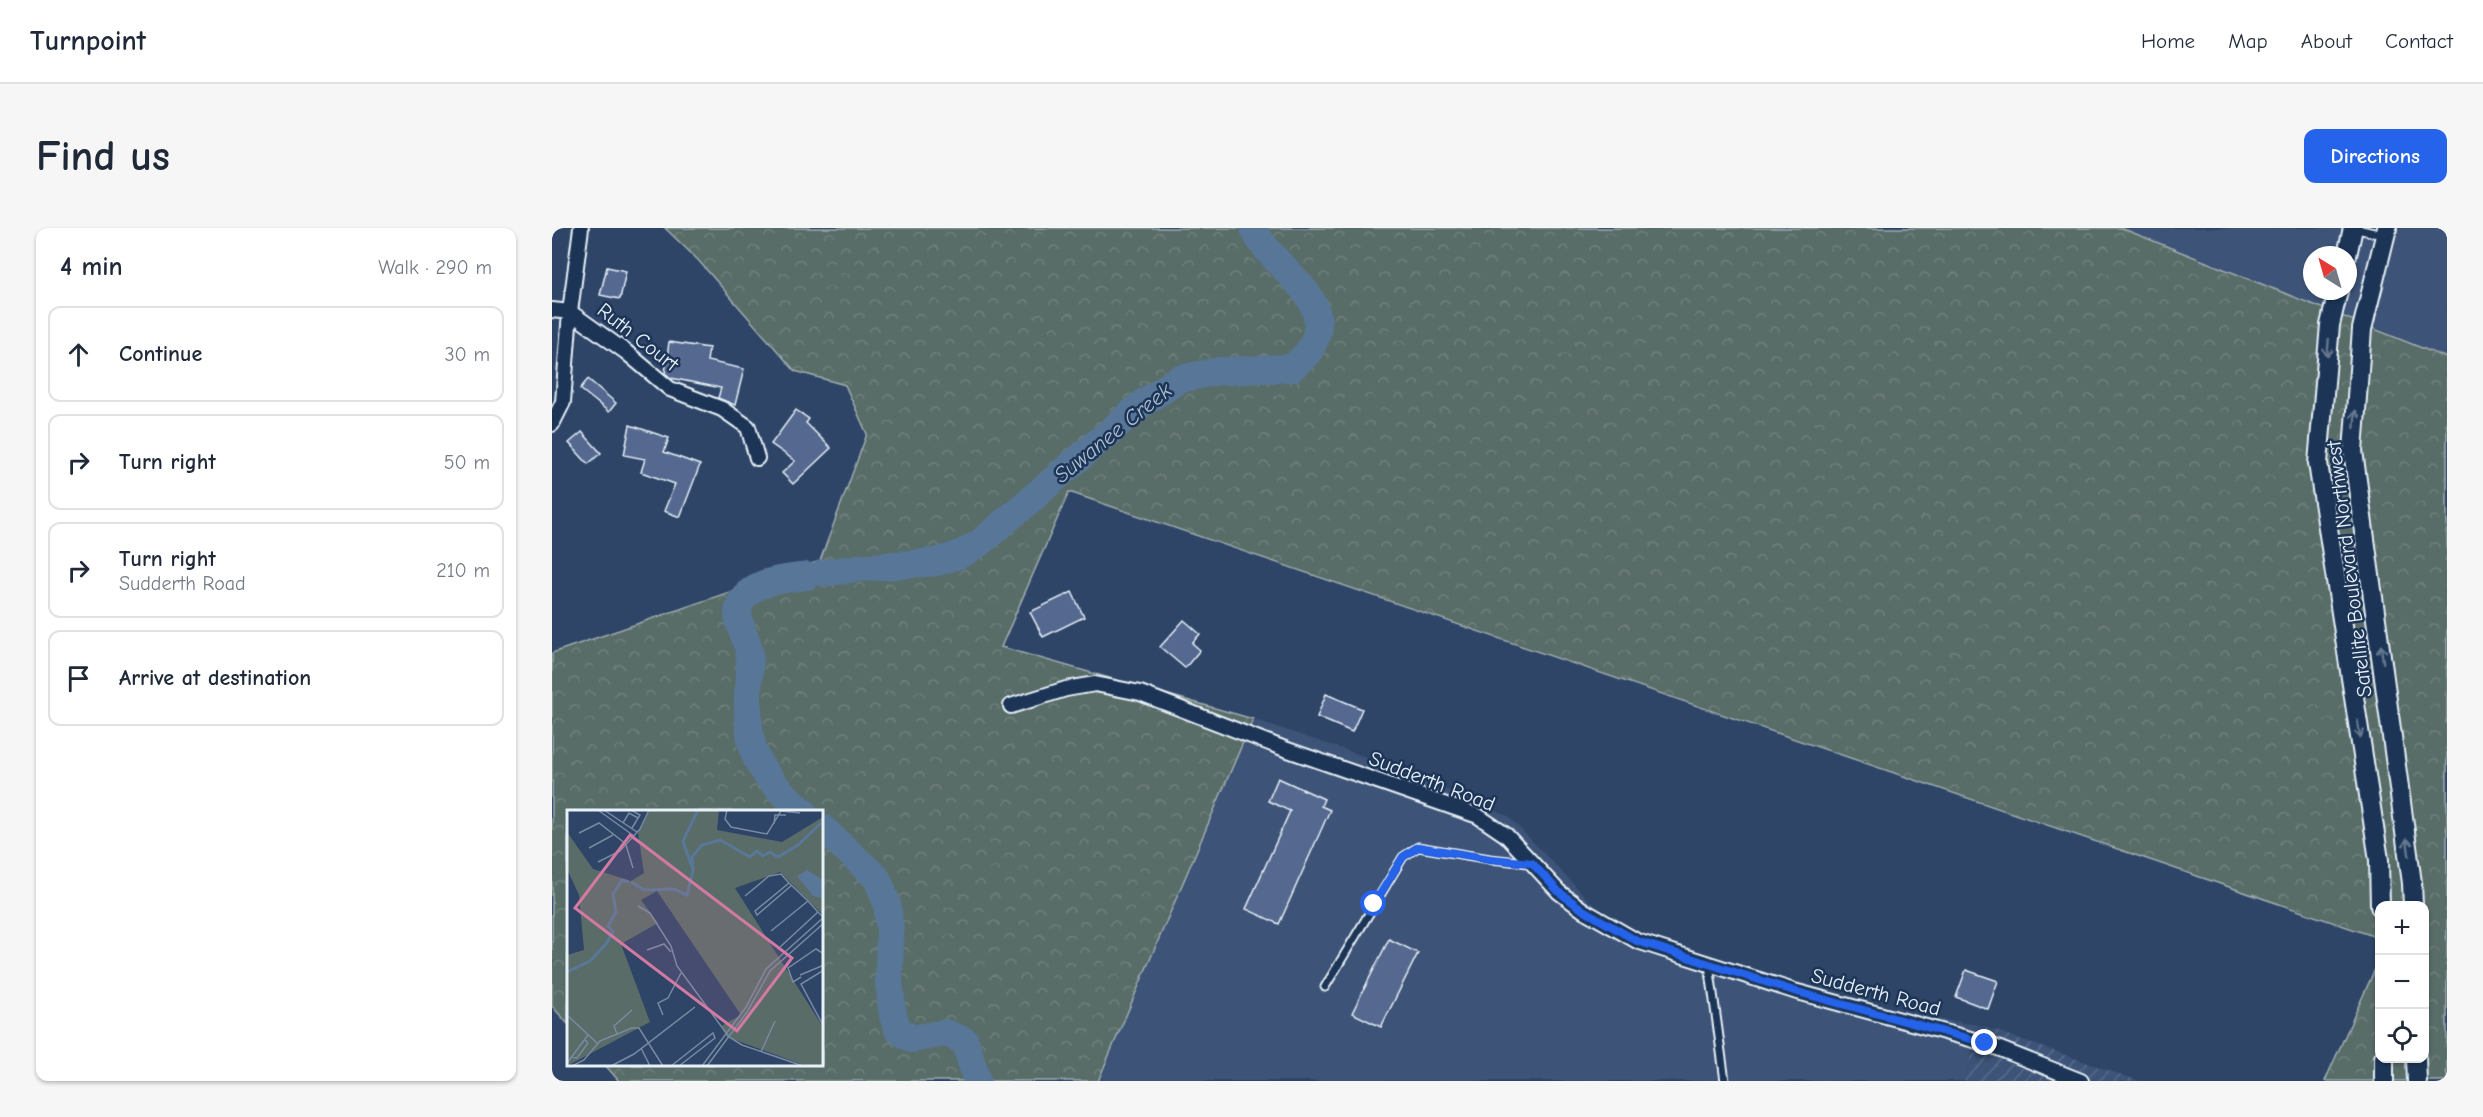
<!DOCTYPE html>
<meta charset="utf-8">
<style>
:root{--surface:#fff;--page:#f6f6f7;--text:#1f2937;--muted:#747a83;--line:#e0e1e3;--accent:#2563eb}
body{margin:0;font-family:"Comic Neue",sans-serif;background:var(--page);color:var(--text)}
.controls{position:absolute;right:18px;bottom:18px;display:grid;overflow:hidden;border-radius:12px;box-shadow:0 2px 4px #0004}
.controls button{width:54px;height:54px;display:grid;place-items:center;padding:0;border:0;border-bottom:2px solid var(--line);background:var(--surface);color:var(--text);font:30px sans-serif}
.compass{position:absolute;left:1751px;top:18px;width:54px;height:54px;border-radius:50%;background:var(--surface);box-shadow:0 2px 4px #0004;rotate:323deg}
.stop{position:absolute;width:18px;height:18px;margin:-14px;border:4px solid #2563eb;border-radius:50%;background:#fff}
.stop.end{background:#2563eb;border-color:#fff;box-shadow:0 2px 6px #0008}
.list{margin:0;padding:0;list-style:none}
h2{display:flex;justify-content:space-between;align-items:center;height:78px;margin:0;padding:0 24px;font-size:26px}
h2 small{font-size:20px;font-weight:400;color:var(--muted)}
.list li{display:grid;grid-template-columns:39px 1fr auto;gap:18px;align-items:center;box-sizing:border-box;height:96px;margin:0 12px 12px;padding:0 12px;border:2px solid var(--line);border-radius:12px}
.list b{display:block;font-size:22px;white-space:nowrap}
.list p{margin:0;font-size:20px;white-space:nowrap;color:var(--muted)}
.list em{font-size:20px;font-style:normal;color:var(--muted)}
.icon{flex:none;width:33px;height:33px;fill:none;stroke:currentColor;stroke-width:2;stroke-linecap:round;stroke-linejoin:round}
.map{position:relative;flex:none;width:1895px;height:853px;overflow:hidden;border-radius:12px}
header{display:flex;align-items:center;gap:36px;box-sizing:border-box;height:84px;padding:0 30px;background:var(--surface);border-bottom:2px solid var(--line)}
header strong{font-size:28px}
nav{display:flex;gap:33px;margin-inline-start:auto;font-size:21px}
.intro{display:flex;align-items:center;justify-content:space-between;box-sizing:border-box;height:144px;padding:0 36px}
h1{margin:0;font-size:42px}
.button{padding:15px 27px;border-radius:12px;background:var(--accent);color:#fff;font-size:21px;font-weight:700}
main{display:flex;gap:36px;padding:0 36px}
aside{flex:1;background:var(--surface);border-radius:12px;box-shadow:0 2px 4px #0004}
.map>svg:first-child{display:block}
.built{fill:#3c5377;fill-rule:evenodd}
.industrial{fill:url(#industrial-furrows)}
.forest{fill:url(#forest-crowns);stroke:#a0aeb0;stroke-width:1.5}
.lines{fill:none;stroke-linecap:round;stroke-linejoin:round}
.river{stroke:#597798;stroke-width:28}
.building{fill:#546990;stroke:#e8f1f8;stroke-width:1.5}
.service-casing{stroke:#e8f1f8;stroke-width:11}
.minor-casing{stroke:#e8f1f8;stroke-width:18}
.secondary-casing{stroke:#e8f1f8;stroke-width:22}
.service{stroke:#1d3557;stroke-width:7}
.minor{stroke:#1d3557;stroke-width:14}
.secondary{stroke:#1d3557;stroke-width:18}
.oneway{stroke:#64778f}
.route{stroke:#2563eb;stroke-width:8}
.labels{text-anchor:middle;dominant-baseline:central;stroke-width:5;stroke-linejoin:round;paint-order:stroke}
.street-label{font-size:21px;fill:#e8f1f8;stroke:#1d3557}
.water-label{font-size:22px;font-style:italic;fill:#afc0d2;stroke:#1d3557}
.inset-river{fill:none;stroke:#597798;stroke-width:3}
.inset-road{fill:none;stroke:#788aa2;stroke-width:1.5}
.view{fill:#d37aa2;fill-opacity:0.15;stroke:#d37aa2;stroke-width:3}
.inset-edge{fill:none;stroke:#e8f1f8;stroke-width:3}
</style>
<header>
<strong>Turnpoint</strong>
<nav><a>Home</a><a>Map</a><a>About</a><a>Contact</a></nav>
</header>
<div class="intro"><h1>Find us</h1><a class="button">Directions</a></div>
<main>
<aside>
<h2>4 min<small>Walk · 290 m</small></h2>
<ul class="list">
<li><svg class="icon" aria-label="ahead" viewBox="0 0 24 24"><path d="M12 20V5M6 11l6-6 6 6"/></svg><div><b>Continue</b></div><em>30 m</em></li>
<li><svg class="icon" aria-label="right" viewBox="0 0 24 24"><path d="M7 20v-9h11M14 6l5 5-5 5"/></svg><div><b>Turn right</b></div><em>50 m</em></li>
<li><svg class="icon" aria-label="right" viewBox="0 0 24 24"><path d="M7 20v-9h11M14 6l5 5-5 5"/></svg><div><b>Turn right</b><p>Sudderth Road</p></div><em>210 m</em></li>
<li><svg class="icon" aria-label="arrive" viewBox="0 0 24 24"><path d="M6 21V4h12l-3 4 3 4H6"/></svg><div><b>Arrive at destination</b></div></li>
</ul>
</aside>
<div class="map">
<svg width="1895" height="853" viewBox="0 0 1895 853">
<defs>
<pattern id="industrial-furrows" width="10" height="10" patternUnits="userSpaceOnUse" patternTransform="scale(1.5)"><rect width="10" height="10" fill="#3c5377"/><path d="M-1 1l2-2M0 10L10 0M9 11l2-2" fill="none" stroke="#586c8b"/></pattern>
<pattern id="forest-crowns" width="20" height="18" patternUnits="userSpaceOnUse" patternTransform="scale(1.5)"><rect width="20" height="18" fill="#596c67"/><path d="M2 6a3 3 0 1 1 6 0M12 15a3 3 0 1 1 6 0" fill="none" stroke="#71817e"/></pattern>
</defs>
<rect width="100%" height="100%" fill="#2e4568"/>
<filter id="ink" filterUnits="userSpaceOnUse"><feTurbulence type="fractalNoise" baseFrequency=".0167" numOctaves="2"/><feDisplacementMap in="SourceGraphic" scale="12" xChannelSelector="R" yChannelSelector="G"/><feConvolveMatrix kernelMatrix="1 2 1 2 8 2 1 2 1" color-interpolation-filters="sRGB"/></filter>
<g filter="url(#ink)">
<path class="built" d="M 1569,0 L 1895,0 L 1895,130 ZM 1760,27 L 1796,27 L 1796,63 L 1760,63 Z
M 701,491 L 823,532 L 956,588 L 1081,718 L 1203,743 L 1310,781 L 1428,797 L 1412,853 L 546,853 Z"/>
<path class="industrial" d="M 1428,797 L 1587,853 L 1412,853 Z"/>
<path class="forest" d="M 113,0 L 1569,0 L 1895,130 L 1895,853 L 1773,853 L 1827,732 L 1828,830 L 1872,830 L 1872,678 L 1828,678 L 1827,710 L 517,264 L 449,419 L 701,491 L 546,853 L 67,853 L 53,837 L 270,836 L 270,583 L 16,583 L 16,796 L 0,778 L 0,425 L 268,333 L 315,206 L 293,157 L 243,143 L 146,32 Z"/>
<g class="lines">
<path class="river" d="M 272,345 L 306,340 L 384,334 L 407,327 L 428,315 L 591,175 L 627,151 L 668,143 L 740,140 C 745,135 753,129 757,123 C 791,70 718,42 702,0
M 251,583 C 204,544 195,526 196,464 C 196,451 199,436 197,423 C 195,408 180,390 189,374 C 201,352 233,351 255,348
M 270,600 L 325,650 L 335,675 L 338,704 L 337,754 L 341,788 L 346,802 L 360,811 L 393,805 L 413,813 L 425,853"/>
</g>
<path class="building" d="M 55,39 L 74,43 L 68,71 L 48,67 Z
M 117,114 L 157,120 L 155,133 L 192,141 L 183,177 L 166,170 L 169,160 L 119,150 L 113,145 Z
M 36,151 L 64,175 L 57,184 L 28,161 Z
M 244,182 L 257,191 L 254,195 L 279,220 L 241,256 L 230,245 L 243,233 L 219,216 Z
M 78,197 L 117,210 L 112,224 L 148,237 L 128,289 L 112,283 L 123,256 L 89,244 L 93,231 L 72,227 Z
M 30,204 L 49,225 L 36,236 L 17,215 Z
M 520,364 L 532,389 L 491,409 L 478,384 Z
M 632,392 L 648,406 L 640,415 L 648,422 L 633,440 L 608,419 Z
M 774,466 L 810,481 L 800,504 L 765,489 Z
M 726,550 L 772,571 L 769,578 L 778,582 L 727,696 L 694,681 L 738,583 L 716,573 Z
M 837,711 L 866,725 L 829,799 L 800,785 Z
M 1414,742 L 1446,753 L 1436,781 L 1404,769 Z"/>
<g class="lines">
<g class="service-casing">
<path id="service" d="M 1801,0 L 1831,7
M 1157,736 L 1173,853
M 773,759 L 851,629 L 866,619 L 938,631 L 977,635"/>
</g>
<g class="minor-casing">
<path id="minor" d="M 0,82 L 18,84
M 18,84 L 74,124 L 118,161 L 170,181 L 196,199 L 205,230
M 0,196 L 11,174 L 18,84 L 29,0
M 459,478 L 514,461 L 543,456 L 588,465 L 733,521 L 926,588 L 954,607 L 1007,664 L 1031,682 L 1085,713 L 1242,763 L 1433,815 L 1529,853"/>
</g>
<g class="secondary-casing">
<path id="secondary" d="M 1835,0 L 1810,101 L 1801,223 L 1860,655 L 1861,678
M 1795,27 L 1801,0
M 1786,63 L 1778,97 L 1766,235 L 1827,632 L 1828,678
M 1832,830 L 1832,853
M 1864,830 L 1865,853"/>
</g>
<use href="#service" class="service"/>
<use href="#minor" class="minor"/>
<use href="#secondary" class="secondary"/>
</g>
<defs><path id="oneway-shaft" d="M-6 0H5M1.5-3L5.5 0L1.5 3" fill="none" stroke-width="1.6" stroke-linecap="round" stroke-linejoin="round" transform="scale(1.5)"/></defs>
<g class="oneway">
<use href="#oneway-shaft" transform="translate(1776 120) rotate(95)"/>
<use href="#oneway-shaft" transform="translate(1803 191) rotate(-86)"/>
<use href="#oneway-shaft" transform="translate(1830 426) rotate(-98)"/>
<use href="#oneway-shaft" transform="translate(1807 501) rotate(81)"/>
<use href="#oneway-shaft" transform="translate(1856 619) rotate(-98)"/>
</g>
</g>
<g class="lines" filter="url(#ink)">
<path class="route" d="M 822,676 L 851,629 L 866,619 L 938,631 L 980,635 L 1007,664 L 1031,682 L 1085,713 L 1242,763 L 1433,815"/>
</g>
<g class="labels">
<g class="street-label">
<text transform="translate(86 109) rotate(38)">Ruth Court</text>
<text transform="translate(1797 341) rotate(-97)">Satellite Boulevard Northwest</text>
<text transform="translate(880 553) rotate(21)">Sudderth Road</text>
<text transform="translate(1324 764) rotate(15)">Sudderth Road</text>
</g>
<g class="water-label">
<text transform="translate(561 205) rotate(-39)">Suwanee Creek</text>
</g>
</g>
<g transform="translate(15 582)">
<rect width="256" height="256" fill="#2e4568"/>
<path d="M 83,0 L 152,0 L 150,20 L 215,32 L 256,7 L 256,105 L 213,62 L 168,78 L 256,217 L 256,256 L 239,256 L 160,227 L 154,216 L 174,205 L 90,81 L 74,90 L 91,113 L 54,134 L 83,212 L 0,256 L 0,145 L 17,140 L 12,85 L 0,59 L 0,22 L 26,59 L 64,71 L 77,63 L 71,23 Z" fill="#596c67"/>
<path d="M 240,60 L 256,70 L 254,88 L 246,86 L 230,66 Z" fill="#597798"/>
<path class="inset-river" d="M 126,60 L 116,31 L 131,0M 64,72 L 77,80 L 107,79 L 120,85 L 126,60 L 125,47 L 135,35 L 153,30 L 183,47 L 190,41 L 196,46 L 203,42 L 211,47 L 231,35 L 254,13M 0,162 L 23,151 L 39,134 L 46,122 L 41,116 L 49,102 L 46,84 L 55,70 L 62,72"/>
<path class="inset-road" d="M 31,0 L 67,26M 37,0 L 70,22M 64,0 L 73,5 L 65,18M 160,0 L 158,9 L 164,17 L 200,24 L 214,1M 214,1 L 233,3M 56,13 L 62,3 L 71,8M 207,14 L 208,5 L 219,5M 12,23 L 32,13 L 59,34M 59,35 L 66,58M 22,38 L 46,25M 31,52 L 53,41 L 73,19 L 82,0M 225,75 L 190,105 L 188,101 L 222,73 L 241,91 L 251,102M 178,86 L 202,66 L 214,64 L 222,73M 71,96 L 83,103 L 104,136 L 110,156 L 162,227 L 175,235 L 236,256M 204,121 L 241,91M 213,137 L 251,102 L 257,108M 80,140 L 97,134 L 104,142M 257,160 L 234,174 L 257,217M 233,165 L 257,155M 234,167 L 226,172 L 221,158 L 249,139 L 257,144M 0,205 L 30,233M 96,205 L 91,193 L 101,188 L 114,163M 50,224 L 47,216 L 65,200M 74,238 L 83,256M 194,242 L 208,211M 4,247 L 10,248 L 21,233 L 17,229M 0,253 L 21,225M 5,256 L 17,250 L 33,231 L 65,218 L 72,218 L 96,256M 44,256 L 67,244 L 128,197M 104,256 L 146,223 L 148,228 L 112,256M 135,256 L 179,197 L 199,159 L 257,107M 140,256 L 180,202 L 203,161 L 257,113"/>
<path class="view" d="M 63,25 L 225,148 L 170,221 L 8,98 Z"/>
<rect width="256" height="256" class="inset-edge"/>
</g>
</svg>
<div class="controls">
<button>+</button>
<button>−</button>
<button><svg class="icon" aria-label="locate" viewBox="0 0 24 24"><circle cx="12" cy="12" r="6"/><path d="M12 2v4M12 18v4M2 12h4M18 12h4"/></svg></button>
</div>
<svg class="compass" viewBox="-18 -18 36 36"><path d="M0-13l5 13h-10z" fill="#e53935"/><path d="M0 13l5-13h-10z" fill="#747a83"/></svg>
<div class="stop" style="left:822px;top:676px"></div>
<div class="stop end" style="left:1433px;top:815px"></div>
</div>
</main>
